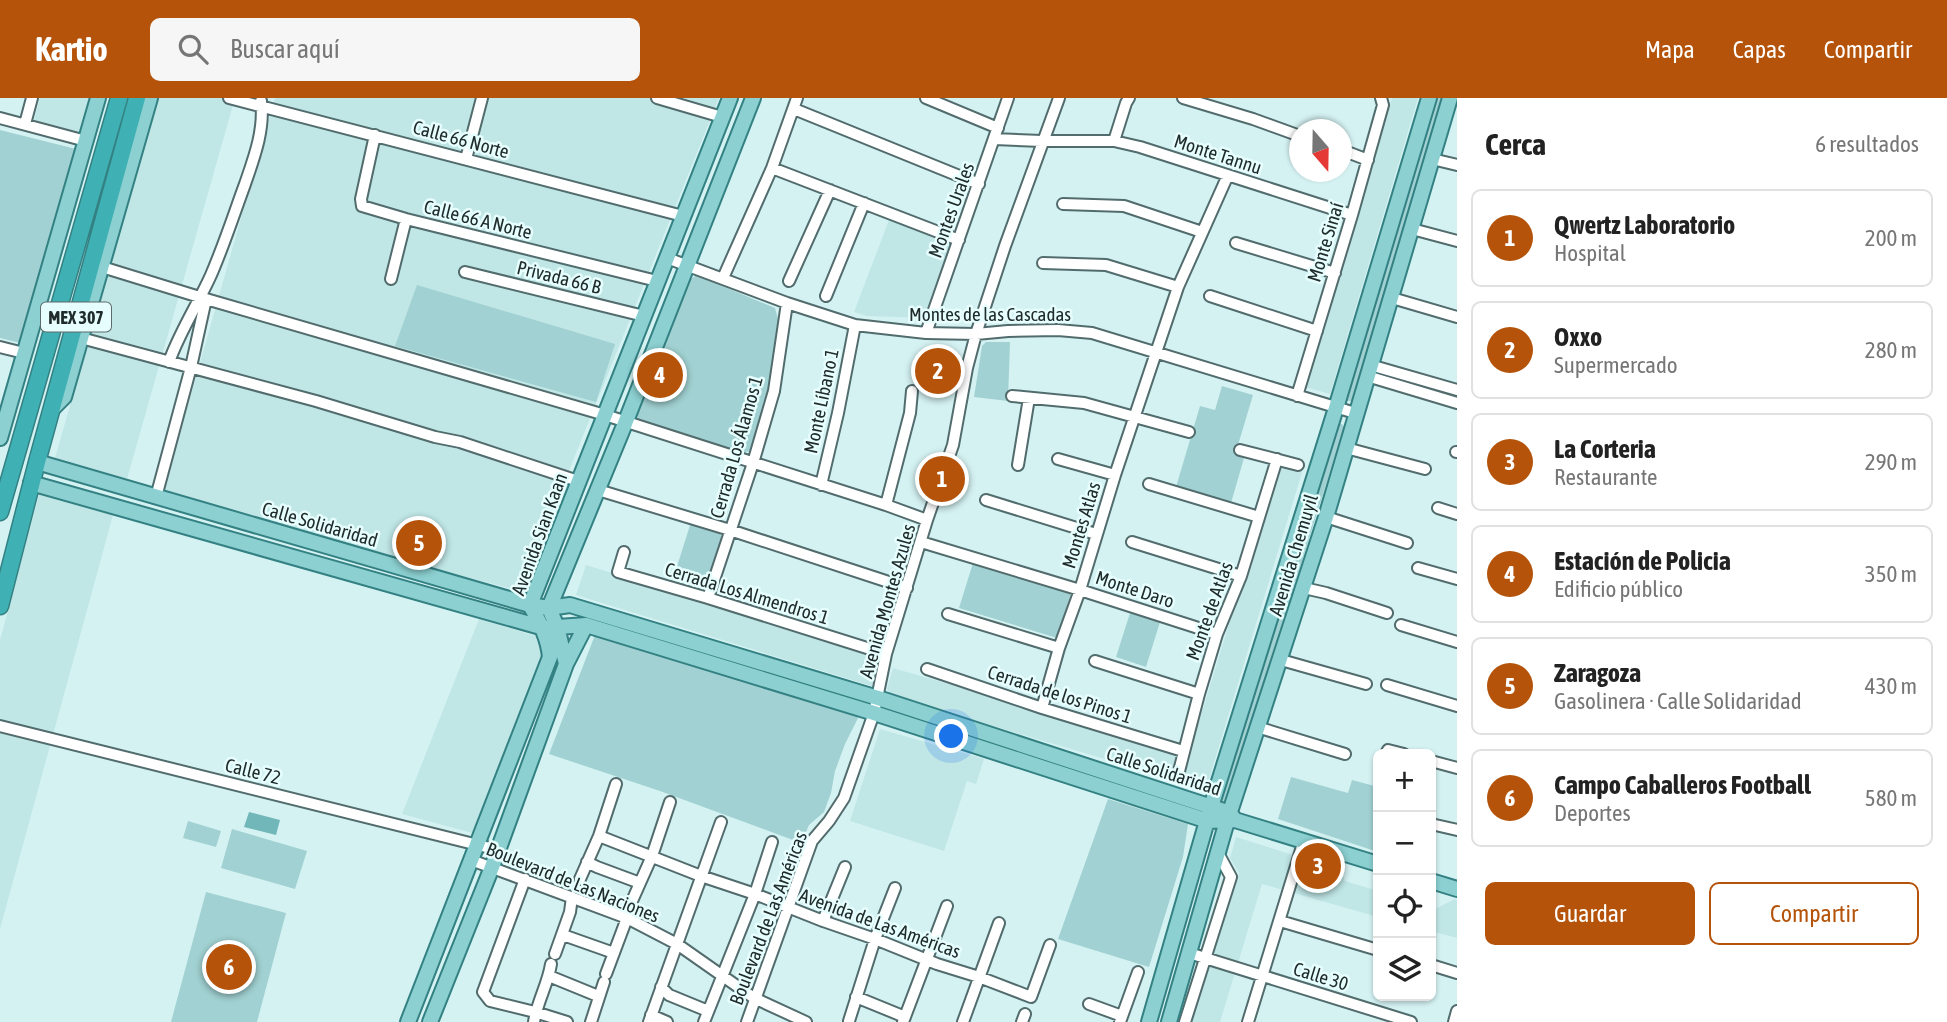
<!DOCTYPE html>
<html lang="es">
<meta charset="utf-8">
<style>
:root{--surface:#fff;--page:#f6f6f6;--text:#222;--muted:#767676;--line:#e0e0e0;--accent:#b45309}
body{margin:0;font-family:"Asap Condensed",sans-serif;background:var(--page);color:var(--text)}
.controls{position:absolute;right:21px;bottom:21px;display:grid;overflow:hidden;border-radius:10px;box-shadow:0 2px 5px #0004}
.controls button{width:63px;height:63px;display:grid;place-items:center;padding:0;border:0;border-bottom:2px solid var(--line);background:var(--surface);color:var(--text);font:35px sans-serif}
.compass{position:absolute;left:1289px;top:21px;width:63px;height:63px;border-radius:50%;background:var(--surface);box-shadow:0 2px 5px #0004;rotate:160deg}
.you{position:absolute;left:952px;top:639px;width:24px;height:24px;margin:-18px;border:5px solid #fff;border-radius:50%;background:#1a73e8;box-shadow:0 0 0 10px #1a73e833}
.badge{display:grid;place-items:center;width:46px;height:46px;border-radius:50%;background:var(--accent);color:#fff;font-size:23px;font-weight:700}
.pin{position:absolute;translate:-50% -50%;border:4px solid #fff;box-shadow:0 2px 7px #0006}
.list{margin:0;padding:0;list-style:none}
h2{display:flex;justify-content:space-between;align-items:center;height:91px;margin:0;padding:0 28px;font-size:30px}
h2 small{font-size:23px;font-weight:400;color:var(--muted)}
.list li{display:grid;grid-template-columns:46px 1fr auto;gap:21px;align-items:center;box-sizing:border-box;height:98px;margin:0 14px 14px;padding:0 14px;border:2px solid var(--line);border-radius:10px}
.list b{display:block;font-size:26px;white-space:nowrap}
.list p{margin:0;font-size:23px;white-space:nowrap;color:var(--muted)}
.list em{font-size:23px;font-style:normal;color:var(--muted)}
.actions{display:flex;gap:14px;padding:21px 28px}
.actions a{flex:1;padding:16px 0;border:2px solid var(--accent);border-radius:10px;text-align:center;font-size:24px;color:var(--accent)}
.actions .main{background:var(--accent);color:#fff}
.icon{flex:none;width:38px;height:38px;fill:none;stroke:currentColor;stroke-width:2;stroke-linecap:round;stroke-linejoin:round}
.map{position:relative;flex:none;width:1457px;height:924px;overflow:hidden}
header{display:flex;align-items:center;gap:42px;box-sizing:border-box;height:98px;padding:0 35px;background:var(--accent);color:#fff}
header strong{font-size:33px}
nav{display:flex;gap:38px;margin-inline-start:auto;font-size:24px}
.search{width:490px;height:63px;background:var(--page);display:flex;align-items:center;gap:18px;box-sizing:border-box;padding:0 24px;border-radius:10px;color:var(--muted);font-size:26px}
main{display:flex}
aside{flex:1;background:var(--surface)}
.map>svg:first-child{display:block}
.built{fill:#c0e6e6}
.green{fill:#a1d1d2}
.water{fill:#71b7b9}
.lines{fill:none;stroke-linecap:round;stroke-linejoin:round}
.minor-casing{stroke:#526c6d;stroke-width:14}
.major-casing{stroke:#348183;stroke-width:18}
.highway-casing{stroke:#348183;stroke-width:19}
.minor{stroke:#fff;stroke-width:10}
.major{stroke:#8cd0d1;stroke-width:14}
.highway{stroke:#3fb0b3;stroke-width:16}
.labels{text-anchor:middle;dominant-baseline:central;stroke-width:5;stroke-linejoin:round;paint-order:stroke}
.shield{fill:#e7fefe;stroke:#5c6a6a;stroke-width:2}
.shield-label{font-size:18px;font-weight:bold;fill:#202b2b}
.street-label{font-size:19px;fill:#202b2b;stroke:#e7fefe}
</style>
<header>
<strong>Kartio</strong>
<div class="search"><svg class="icon" aria-label="search" viewBox="0 0 24 24"><circle cx="10" cy="10" r="6"/><path d="M15 15l6 6"/></svg>Buscar aquí</div>
<nav><a>Mapa</a><a>Capas</a><a>Compartir</a></nav>
</header>
<main>
<div class="map">
<svg width="1457" height="924" viewBox="0 0 1457 924">
<rect width="100%" height="100%" fill="#d5f2f3"/>
<path class="built" d="M 40,0 L 95,0 L 85,36 L 34,22 Z
M 158,0 L 235,0 L 127,381 L 55,360 Z
M 275,0 L 719,0 L 566,380 L 524,494 L 436,471 L 164,392 Z
M 1392,0 L 1418,0 L 1330,296 L 1305,289 Z
M 889,122 L 951,146 L 928,216 L 921,220 L 867,218 L 854,214 Z
M 1279,364 L 1303,371 L 1206,691 L 892,598 L 887,591 L 893,570 L 1189,656 Z
M 39,397 L 113,417 L 0,831 L 0,542 Z
M 586,467 L 881,558 L 872,588 L 576,497 Z
M 479,521 L 542,540 L 545,558 L 472,735 L 402,716 Z
M 880,631 L 984,661 L 976,686 L 967,683 L 944,753 L 850,723 Z
M 1236,739 L 1341,772 L 1345,783 L 1378,793 L 1378,819 L 1262,786 L 1220,924 L 1189,924 L 1239,775 L 1230,760 Z
M 1455,801 L 1457,802 L 1457,840 L 1431,833 L 1431,809 L 1435,811 Z"/>
<path class="green" d="M 1436,0 L 1443,0 L 1354,300 L 1352,303 L 1347,303 Z
M 0,32 L 80,52 L 24,246 L 0,240 Z
M 696,177 L 775,210 L 778,221 L 768,292 L 752,352 L 742,356 L 640,324 L 636,317 L 688,184 Z
M 417,187 L 615,246 L 596,304 L 395,248 Z
M 986,244 L 1010,244 L 1008,303 L 974,299 L 982,248 Z
M 1222,288 L 1253,297 L 1235,357 L 1244,360 L 1231,405 L 1176,389 L 1200,308 L 1215,312 Z
M 1339,326 L 1342,326 L 1344,329 L 1226,706 L 1220,704 Z
M 691,424 L 718,433 L 722,439 L 710,483 L 703,489 L 673,481 Z
M 973,465 L 1071,495 L 1057,540 L 959,510 Z
M 1130,515 L 1160,524 L 1146,569 L 1116,559 Z
M 595,537 L 859,618 L 845,646 L 835,673 L 831,695 L 824,714 L 809,727 L 801,745 L 660,693 L 549,656 Z
M 1291,679 L 1348,695 L 1352,682 L 1378,689 L 1378,754 L 1278,721 Z
M 1108,701 L 1188,726 L 1183,759 L 1149,869 L 1058,841 Z
M 188,723 L 221,733 L 216,749 L 183,740 Z
M 232,731 L 307,753 L 295,791 L 221,770 Z
M 206,794 L 286,815 L 257,924 L 171,924 Z"/>
<path class="water" d="M 249,714 L 280,722 L 276,737 L 244,729 Z"/>
<g class="lines">
<g class="minor-casing">
<path id="minor" d="M 229,0 L 683,118
M 657,0 L 722,19
M 926,0 L 998,30
M 1183,0 L 1253,21 L 1300,38
M 794,11 L 979,86
M 0,20 L 86,43
M 25,26 L 32,0
M 375,37 L 361,101 L 362,108 L 406,121 L 657,183
M 994,41 L 1042,43 L 1114,43 L 1140,49 L 1352,117
M 1114,43 L 1126,5 L 1129,0
M 1342,52 L 1368,62
M 466,61 L 482,0
M 1432,61 L 1457,67
M 772,70 L 959,142
M 1063,106 L 1124,108 L 1202,134
M 1412,131 L 1457,143
M 1236,145 L 1335,175
M 667,160 L 787,205 L 855,227 L 926,235 L 976,236 L 1008,233 L 1058,232 L 1092,235 L 1355,315
M 1043,165 L 1106,167 L 1178,189
M 102,169 L 206,201 L 605,317 L 886,407 L 927,422
M 465,174 L 644,218
M 723,180 L 772,70 L 797,0
M 391,181 L 406,121
M 789,183 L 830,92
M 826,198 L 864,105
M 1210,198 L 1317,233
M 1392,200 L 1457,219
M 926,235 L 1008,0
M 81,240 L 316,303 L 435,339 L 460,344 L 578,383
M 0,249 L 24,255
M 169,264 C 180,233 198,206 211,177 C 224,147 234,116 245,86 C 254,60 265,31 261,3
M 1370,267 L 1457,292
M 1367,278 L 1457,305
M 1012,298 L 1084,305 L 1189,334
M 1297,298 L 1352,117 L 1383,7 L 1381,0
M 1346,350 L 1425,371
M 1240,352 L 1298,367
M 1456,354 L 1457,354
M 1058,361 L 1115,377
M 1018,367 L 1029,300
M 1149,386 L 1259,419
M 821,387 L 838,315 L 855,227
M 598,392 L 730,432 L 907,490
M 156,399 L 191,269 L 206,201
M 986,402 L 1096,436
M 886,407 L 910,315 L 912,293
M 1438,410 L 1457,416
M 1326,419 L 1407,445
M 921,444 L 1080,492 L 1217,536
M 1132,444 L 1241,478
M 624,454 L 618,474 L 708,500 L 886,556
M 1418,470 L 1457,481
M 1304,490 L 1326,495 L 1387,515
M 708,500 L 753,365 L 774,293 L 787,205
M 948,516 L 1059,550
M 1401,527 L 1457,544
M 1281,562 L 1366,586
M 1095,563 L 1199,596
M 927,571 L 1042,610 L 1183,653
M 1387,587 L 1457,608
M 1042,610 L 1059,550 L 1080,492 L 1115,377 L 1178,189 L 1228,77
M 0,628 L 498,752
M 1257,629 L 1345,656
M 1386,656 L 1388,652 L 1404,656
M 1431,663 L 1457,670
M 1178,677 L 1199,596 L 1217,536 L 1241,478 L 1277,361
M 1431,726 L 1457,732
M 599,738 L 701,778 L 755,796 L 823,823 L 875,841 L 937,866 L 979,879 L 1031,899 L 1050,847
M 471,762 L 627,820 L 677,846 L 754,900 L 806,924
M 587,764 L 597,769 L 640,785
M 525,781 L 483,894 L 490,903 L 535,914 L 567,924
M 580,781 L 599,738 L 616,686
M 632,803 L 652,758 L 670,704
M 823,823 L 845,769
M 1280,823 L 1378,852
M 563,837 L 614,855
M 1189,855 L 1411,924
M 555,856 L 570,814 L 572,799
M 1431,867 L 1457,875
M 606,876 L 627,820
M 549,878 L 598,898
M 661,889 L 669,897 L 708,913
M 856,899 L 905,919
M 1089,906 L 1122,918
M 651,917 L 667,924
M 849,923 L 875,841 L 895,790
M 534,924 C 537,904 548,886 551,866
M 591,924 L 604,884
M 649,924 L 721,724
M 704,924 L 755,796 L 772,744
M 747,924 L 812,743 L 829,723 L 844,700 L 874,615 L 886,556 L 927,422 L 953,347 L 967,270 L 976,236 L 1005,148 L 1059,0
M 903,924 L 947,808
M 963,924 L 999,825
M 1022,924 L 1025,916
M 1120,924 L 1138,874
M 1185,924 L 1231,779 L 1218,755
M 1248,924 L 1304,742
M 1454,924 L 1457,913"/>
</g>
<g class="major-casing">
<path id="major" d="M 52,311 L 64,299 L 150,0
M 0,340 L 98,0
M 37,364 L 530,507 L 549,510 L 570,507 L 878,600 L 1230,715 L 1235,722
M 31,385 L 544,530 L 586,527 L 874,615 L 1208,723 L 1235,722 L 1378,766
M 566,566 L 557,529 L 549,510 L 626,323 L 753,0
M 1431,783 L 1457,791
M 408,924 L 550,559 C 548,539 540,525 530,507 L 730,0
M 430,924 L 492,769 L 566,566 L 586,527
M 1149,924 L 1211,709 L 1336,310 L 1429,0
M 1169,924 L 1227,723 L 1326,419 L 1450,0"/>
</g>
<g class="highway-casing">
<path id="highway" d="M 0,414 L 119,0
M 0,508 L 37,364 L 137,0"/>
</g>
<use href="#minor" class="minor"/>
<use href="#major" class="major"/>
<use href="#highway" class="highway"/>
</g>
<g class="labels">
<rect class="shield" x="41" y="204.5" width="70" height="29" rx="5"/>
<g class="shield-label">
<text x="76" y="219">MEX 307</text>
</g>
<g class="street-label">
<text transform="translate(461 41) rotate(15)">Calle 66 Norte</text>
<text transform="translate(1218 56) rotate(18)">Monte Tannu</text>
<text transform="translate(951 112) rotate(-70)">Montes Urales</text>
<text transform="translate(478 121) rotate(14)">Calle 66 A Norte</text>
<text transform="translate(1325 144) rotate(-73)">Monte Sinaí</text>
<text transform="translate(559 179) rotate(14)">Privada 66 B</text>
<text x="990" y="216">Montes de las Cascadas</text>
<text transform="translate(821 303) rotate(-78)">Monte Líbano 1</text>
<text transform="translate(736 349) rotate(-74)">Cerrada Los Álamos 1</text>
<text transform="translate(320 426) rotate(16)">Calle Solidaridad</text>
<text transform="translate(1081 427) rotate(-73)">Montes Atlas</text>
<text transform="translate(539 436) rotate(-70)">Avenida Sian Kaan</text>
<text transform="translate(1293 457) rotate(-73)">Avenida Chemuyil</text>
<text transform="translate(1135 491) rotate(18)">Monte Daro</text>
<text transform="translate(747 495) rotate(17)">Cerrada Los Almendros 1</text>
<text transform="translate(887 503) rotate(-74)">Avenida Montes Azules</text>
<text transform="translate(1209 513) rotate(-70)">Monte de Atlas</text>
<text transform="translate(1060 596) rotate(18)">Cerrada de los Pinos 1</text>
<text transform="translate(253 673) rotate(14)">Calle 72</text>
<text transform="translate(1164 673) rotate(18)">Calle Solidaridad</text>
<text transform="translate(573 784) rotate(22)">Boulevard de Las Naciones</text>
<text transform="translate(768 820) rotate(-69)">Boulevard de Las Américas</text>
<text transform="translate(880 825) rotate(20)">Avenida de Las Américas</text>
<text transform="translate(1321 878) rotate(17)">Calle 30</text>
</g>
</g>
</svg>
<div class="controls">
<button>+</button>
<button>−</button>
<button><svg class="icon" aria-label="locate" viewBox="0 0 24 24"><circle cx="12" cy="12" r="6"/><path d="M12 2v4M12 18v4M2 12h4M18 12h4"/></svg></button>
<button><svg class="icon" aria-label="layers" viewBox="0 0 24 24"><path d="M12 4l9 5-9 5-9-5zM3 14l9 5 9-5"/></svg></button>
</div>
<svg class="compass" viewBox="-18 -18 36 36"><path d="M0-13l5 13h-10z" fill="#e53935"/><path d="M0 13l5-13h-10z" fill="#767676"/></svg>
<div class="you"></div>
<div class="pin badge" style="left:942px;top:381px">1</div>
<div class="pin badge" style="left:938px;top:273px">2</div>
<div class="pin badge" style="left:1318px;top:768px">3</div>
<div class="pin badge" style="left:660px;top:277px">4</div>
<div class="pin badge" style="left:419px;top:445px">5</div>
<div class="pin badge" style="left:229px;top:869px">6</div>
</div>
<aside>
<h2>Cerca<small>6 resultados</small></h2>
<ul class="list">
<li><span class="badge">1</span><div><b>Qwertz Laboratorio</b><p>Hospital</p></div><em>200 m</em></li>
<li><span class="badge">2</span><div><b>Oxxo</b><p>Supermercado</p></div><em>280 m</em></li>
<li><span class="badge">3</span><div><b>La Corteria</b><p>Restaurante</p></div><em>290 m</em></li>
<li><span class="badge">4</span><div><b>Estación de Policia</b><p>Edificio público</p></div><em>350 m</em></li>
<li><span class="badge">5</span><div><b>Zaragoza</b><p>Gasolinera · Calle Solidaridad</p></div><em>430 m</em></li>
<li><span class="badge">6</span><div><b>Campo Caballeros Football</b><p>Deportes</p></div><em>580 m</em></li>
</ul>
<div class="actions"><a class="main">Guardar</a><a>Compartir</a></div>
</aside>
</main>
